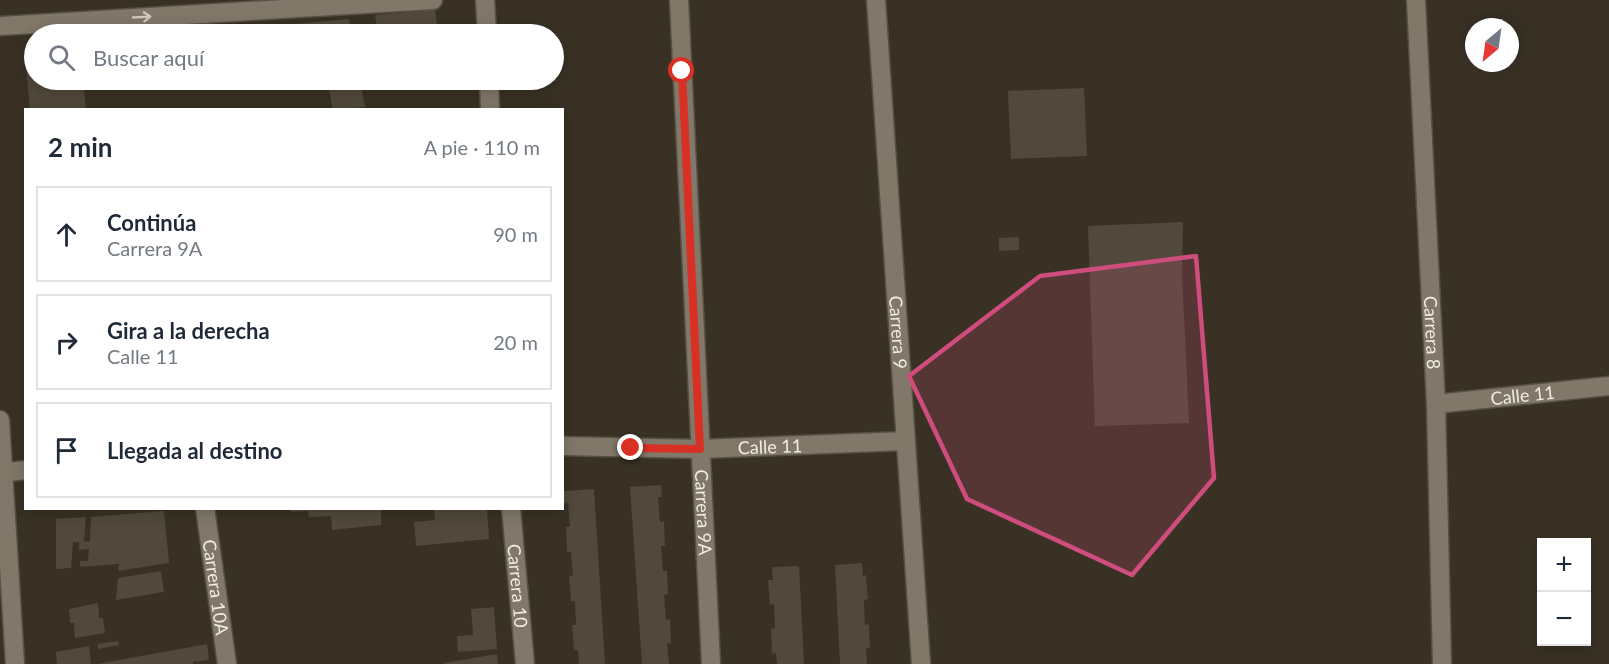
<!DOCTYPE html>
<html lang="es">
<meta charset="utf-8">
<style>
:root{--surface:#fff;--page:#f2f2f3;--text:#1f2937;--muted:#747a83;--line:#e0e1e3}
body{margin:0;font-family:Lato,sans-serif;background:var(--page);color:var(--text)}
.controls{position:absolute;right:18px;bottom:18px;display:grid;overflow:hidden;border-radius:0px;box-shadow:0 3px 15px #0003}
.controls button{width:54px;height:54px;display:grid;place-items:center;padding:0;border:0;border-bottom:2px solid var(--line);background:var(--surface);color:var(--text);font:30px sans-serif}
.compass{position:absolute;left:1465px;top:18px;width:54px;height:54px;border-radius:50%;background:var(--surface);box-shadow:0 3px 15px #0003;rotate:209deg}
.stop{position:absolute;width:18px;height:18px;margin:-14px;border:4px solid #d93025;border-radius:50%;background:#fff}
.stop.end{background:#d93025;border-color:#fff;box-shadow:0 2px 6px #0008}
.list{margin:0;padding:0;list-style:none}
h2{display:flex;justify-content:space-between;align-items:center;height:78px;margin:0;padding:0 24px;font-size:26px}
h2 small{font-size:20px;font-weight:400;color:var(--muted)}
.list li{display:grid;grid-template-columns:39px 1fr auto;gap:18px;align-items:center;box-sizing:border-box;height:96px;margin:0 12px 12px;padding:0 12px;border:2px solid var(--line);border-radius:0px}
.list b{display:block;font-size:22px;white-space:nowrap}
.list p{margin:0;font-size:20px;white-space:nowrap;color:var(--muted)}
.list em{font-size:20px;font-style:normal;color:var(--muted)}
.icon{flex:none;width:33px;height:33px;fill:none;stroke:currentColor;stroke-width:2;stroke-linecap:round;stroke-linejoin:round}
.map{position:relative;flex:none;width:1609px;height:664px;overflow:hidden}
.search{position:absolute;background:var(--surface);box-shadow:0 3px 15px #0003;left:24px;top:24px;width:540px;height:66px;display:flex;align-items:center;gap:15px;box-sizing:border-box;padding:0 21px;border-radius:33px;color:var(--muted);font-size:22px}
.panel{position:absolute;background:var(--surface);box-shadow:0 3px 15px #0003;left:24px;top:108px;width:540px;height:402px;border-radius:0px}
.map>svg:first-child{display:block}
.building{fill:#51493b}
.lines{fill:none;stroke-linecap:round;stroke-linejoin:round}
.minor-casing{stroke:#565044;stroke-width:21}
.minor{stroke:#817869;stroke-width:18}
.oneway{stroke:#cfc9be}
.route{stroke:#d93025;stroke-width:8}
.marked{fill:#ce4d7d;fill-opacity:0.2;stroke:#ce4d7d;stroke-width:4.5;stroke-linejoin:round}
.labels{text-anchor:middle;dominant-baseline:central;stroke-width:5;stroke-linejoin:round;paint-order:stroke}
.street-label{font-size:18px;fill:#f1ece3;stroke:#393124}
</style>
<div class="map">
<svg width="1609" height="664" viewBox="0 0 1609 664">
<rect width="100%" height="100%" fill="#393124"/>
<path class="building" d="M 435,9 L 438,34 L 378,34 L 375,15 Z
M 349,19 L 352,34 L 276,34 L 275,26 Z
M 197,26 L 197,32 L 212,31 L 212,34 L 186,34 L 185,27 Z
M 34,54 L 34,80 L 83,80 L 86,110 L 30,110 L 25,55 Z
M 116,80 L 132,80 L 132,87 L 117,88 Z
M 327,80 L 360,80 L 365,107 L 333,110 Z
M 1084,88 L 1087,156 L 1011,159 L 1008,91 Z
M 1183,222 L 1182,274 L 1189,423 L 1095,426 L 1088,226 Z
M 1019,237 L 1019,250 L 999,251 L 999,238 Z
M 661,485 L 662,497 L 658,497 L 659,510 L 660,522 L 664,521 L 665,546 L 661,546 L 663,571 L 667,571 L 668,594 L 664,595 L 666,620 L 670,619 L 671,644 L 667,643 L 669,664 L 642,664 L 630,487 Z
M 594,489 L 605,664 L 579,664 L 578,650 L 574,650 L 572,625 L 576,625 L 575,601 L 571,601 L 569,576 L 573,576 L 571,552 L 567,552 L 566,527 L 570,527 L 568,503 L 564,504 L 564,491 Z
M 291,508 L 381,508 L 381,525 L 332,530 L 331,516 L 309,517 L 308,511 L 291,512 Z
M 434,508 L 487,508 L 489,539 L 416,546 L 414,522 L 435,520 Z
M 164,511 L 169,563 L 118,571 L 119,564 L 80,567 L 80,561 L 88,561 L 89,549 L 79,550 L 79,542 L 73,542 L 71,568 L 56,569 L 56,519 L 86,517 L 84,542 L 90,541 L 91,517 Z
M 862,563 L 863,576 L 866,575 L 868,599 L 864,600 L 865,625 L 869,624 L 870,648 L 866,648 L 867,664 L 840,664 L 835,565 Z
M 799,566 L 804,664 L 777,664 L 776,653 L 772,654 L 771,629 L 775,628 L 774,604 L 770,605 L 768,580 L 773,580 L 772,567 Z
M 161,571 L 164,592 L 116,600 L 118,578 Z
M 98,603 L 99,618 L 103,618 L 105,633 L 75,638 L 74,623 L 70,623 L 69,609 Z
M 494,607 L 497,649 L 458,652 L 457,636 L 473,635 L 471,609 Z
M 118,641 L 119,645 L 98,649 L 98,644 Z
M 207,644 L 209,660 L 193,662 L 193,664 L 97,664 Z
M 89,646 L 91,664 L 57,664 L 56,652 Z
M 497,654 L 498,664 L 444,664 L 444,663 Z"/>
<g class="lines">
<g class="minor-casing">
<g id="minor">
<path d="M 485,0 L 487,34"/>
<path id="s1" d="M 679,0 L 711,664"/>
<path id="s2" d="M 876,0 L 921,664"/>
<path id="s3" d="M 1416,0 L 1436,404 L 1442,664"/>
<path d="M 0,26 L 433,0"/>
<path d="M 489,80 L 490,110"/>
<path id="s4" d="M 1436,404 L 1609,386"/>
<path d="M 0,420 L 15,664"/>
<path id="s5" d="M 562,446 L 700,449 L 906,441"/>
<path d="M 0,473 L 26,470"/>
<path id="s6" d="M 205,508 L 227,664"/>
<path id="s7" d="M 511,508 L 525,664"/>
</g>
</g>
<use href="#minor" class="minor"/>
</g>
<defs><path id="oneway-shaft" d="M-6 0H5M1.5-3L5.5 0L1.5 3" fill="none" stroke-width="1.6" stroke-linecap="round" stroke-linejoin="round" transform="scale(1.5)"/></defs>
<use class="oneway" href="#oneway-shaft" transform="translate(142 17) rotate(-3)"/>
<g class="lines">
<path class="route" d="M 631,448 L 700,449 L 682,71"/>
</g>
<path class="marked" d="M 1196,256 L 1214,478 L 1132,575 L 967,499 L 909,376 L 1040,276 Z"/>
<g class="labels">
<g class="street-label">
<text stroke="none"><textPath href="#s2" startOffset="333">Carrera 9</textPath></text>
<text stroke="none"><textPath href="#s3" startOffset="333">Carrera 8</textPath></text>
<text stroke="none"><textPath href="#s4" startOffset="87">Calle 11</textPath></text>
<text stroke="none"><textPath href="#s5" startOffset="208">Calle 11</textPath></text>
<text stroke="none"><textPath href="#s1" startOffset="513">Carrera 9A</textPath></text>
<text stroke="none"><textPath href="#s6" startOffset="80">Carrera 10A</textPath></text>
<text stroke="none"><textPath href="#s7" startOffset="78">Carrera 10</textPath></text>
</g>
</g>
</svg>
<div class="controls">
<button>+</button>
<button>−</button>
</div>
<svg class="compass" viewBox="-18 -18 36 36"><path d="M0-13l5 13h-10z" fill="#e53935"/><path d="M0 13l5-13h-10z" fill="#747a83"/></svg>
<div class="stop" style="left:682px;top:71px"></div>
<div class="stop end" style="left:631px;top:448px"></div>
<div class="search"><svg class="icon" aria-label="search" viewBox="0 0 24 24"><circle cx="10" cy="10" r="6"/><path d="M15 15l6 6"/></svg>Buscar aquí</div>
<section class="panel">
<h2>2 min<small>A pie · 110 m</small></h2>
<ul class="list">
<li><svg class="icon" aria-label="ahead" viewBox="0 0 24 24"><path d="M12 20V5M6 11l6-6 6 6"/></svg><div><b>Continúa</b><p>Carrera 9A</p></div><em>90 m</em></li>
<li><svg class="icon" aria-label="right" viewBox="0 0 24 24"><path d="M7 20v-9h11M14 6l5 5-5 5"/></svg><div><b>Gira a la derecha</b><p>Calle 11</p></div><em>20 m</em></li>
<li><svg class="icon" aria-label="arrive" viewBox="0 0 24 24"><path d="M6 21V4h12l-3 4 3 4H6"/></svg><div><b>Llegada al destino</b></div></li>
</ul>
</section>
</div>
